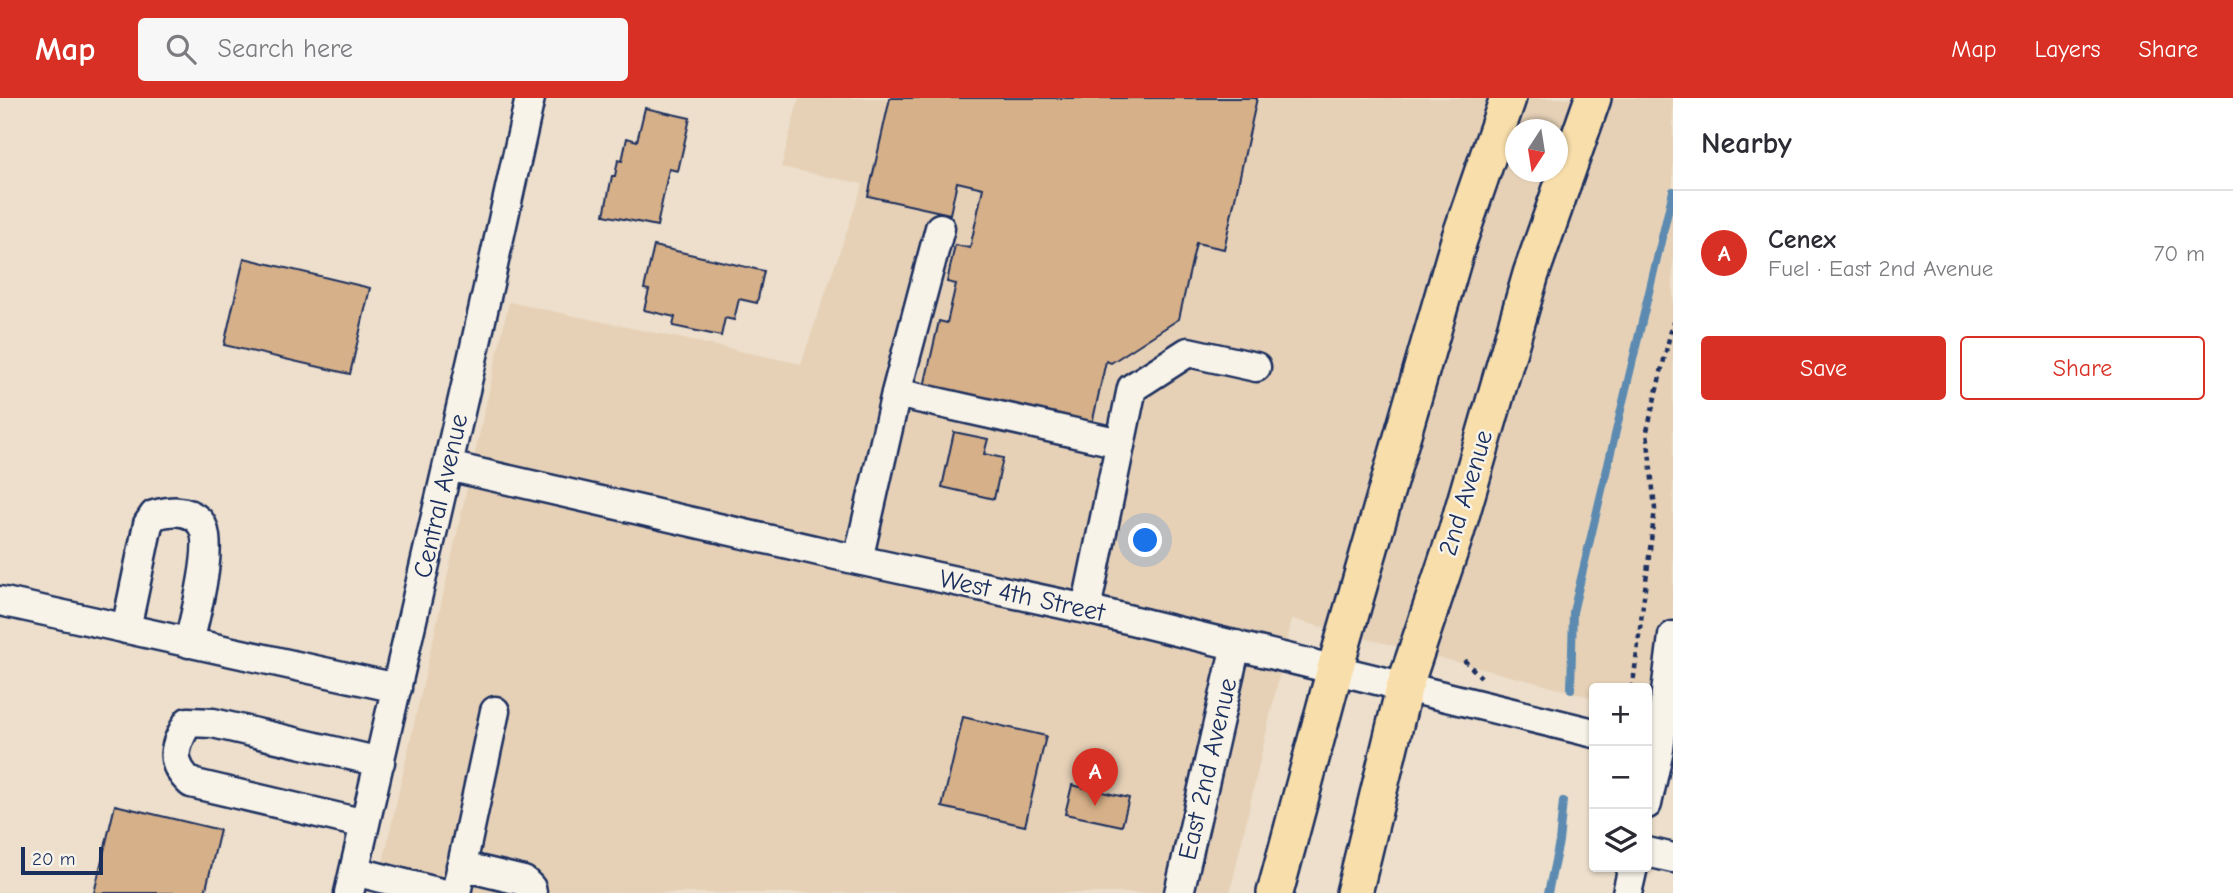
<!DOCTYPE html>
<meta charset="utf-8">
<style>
:root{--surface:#fff;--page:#f7f7f7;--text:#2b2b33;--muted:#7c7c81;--line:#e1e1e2;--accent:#d93025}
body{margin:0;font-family:"Comic Neue",sans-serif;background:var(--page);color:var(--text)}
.controls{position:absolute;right:21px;bottom:21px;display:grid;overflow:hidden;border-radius:7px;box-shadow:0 2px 5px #0004}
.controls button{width:63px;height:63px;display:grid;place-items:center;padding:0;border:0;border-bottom:2px solid var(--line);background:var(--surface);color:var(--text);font:35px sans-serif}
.compass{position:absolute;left:1505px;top:21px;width:63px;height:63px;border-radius:50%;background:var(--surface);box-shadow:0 2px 5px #0004;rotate:192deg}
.scale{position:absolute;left:21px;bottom:18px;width:82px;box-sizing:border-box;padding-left:7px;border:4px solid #1b2f5e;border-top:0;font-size:19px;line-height:24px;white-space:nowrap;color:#1b2f5e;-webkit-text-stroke:5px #f7f3e8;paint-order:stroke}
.you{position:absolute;left:1146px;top:443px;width:24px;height:24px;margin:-18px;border:5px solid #fff;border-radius:50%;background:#1a73e8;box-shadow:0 0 0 10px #1a73e833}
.badge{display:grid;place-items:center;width:46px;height:46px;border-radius:50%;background:var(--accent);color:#fff;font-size:23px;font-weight:700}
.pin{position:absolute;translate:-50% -58px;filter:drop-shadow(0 2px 4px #0008)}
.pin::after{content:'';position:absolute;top:37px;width:24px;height:21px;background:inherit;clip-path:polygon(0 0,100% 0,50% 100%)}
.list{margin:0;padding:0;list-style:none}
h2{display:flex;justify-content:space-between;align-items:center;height:91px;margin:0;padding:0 28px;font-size:30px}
h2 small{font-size:23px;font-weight:400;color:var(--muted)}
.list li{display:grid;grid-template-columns:46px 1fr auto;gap:21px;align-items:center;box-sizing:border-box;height:126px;padding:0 28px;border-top:2px solid var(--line)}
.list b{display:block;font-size:26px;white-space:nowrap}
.list p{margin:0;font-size:23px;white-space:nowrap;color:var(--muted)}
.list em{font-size:23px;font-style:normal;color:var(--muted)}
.actions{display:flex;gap:14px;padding:21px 28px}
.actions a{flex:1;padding:16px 0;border:2px solid var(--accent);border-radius:7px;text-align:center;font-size:24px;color:var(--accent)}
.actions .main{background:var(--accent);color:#fff}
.icon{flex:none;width:38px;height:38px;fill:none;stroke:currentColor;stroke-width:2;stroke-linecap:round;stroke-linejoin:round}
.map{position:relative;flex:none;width:1673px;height:795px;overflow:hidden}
header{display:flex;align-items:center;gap:42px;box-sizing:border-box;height:98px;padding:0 35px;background:var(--accent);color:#fff}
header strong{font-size:33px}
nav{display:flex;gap:38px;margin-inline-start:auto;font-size:24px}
.search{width:490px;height:63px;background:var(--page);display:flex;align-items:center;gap:18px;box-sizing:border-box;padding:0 24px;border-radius:7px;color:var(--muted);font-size:26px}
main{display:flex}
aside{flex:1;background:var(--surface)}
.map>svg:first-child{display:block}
.built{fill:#e6d1b7;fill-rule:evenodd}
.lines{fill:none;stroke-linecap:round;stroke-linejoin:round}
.stream{stroke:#5b8ab0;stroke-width:8}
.building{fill:#d6b088;stroke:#1b2f5e;stroke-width:2}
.minor-casing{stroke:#1b2f5e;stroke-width:33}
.major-casing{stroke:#1b2f5e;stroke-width:40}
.path{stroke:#1b2f5e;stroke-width:4.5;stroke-dasharray:5 5;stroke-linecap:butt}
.minor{stroke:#f7f3e8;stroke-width:28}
.major{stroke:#f8deab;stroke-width:35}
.labels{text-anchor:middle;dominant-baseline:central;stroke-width:5;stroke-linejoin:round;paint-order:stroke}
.street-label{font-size:26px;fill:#1b2f5e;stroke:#f7f3e8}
</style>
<header>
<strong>Map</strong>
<div class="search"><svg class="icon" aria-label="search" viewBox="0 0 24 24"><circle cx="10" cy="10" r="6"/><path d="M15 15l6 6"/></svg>Search here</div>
<nav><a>Map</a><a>Layers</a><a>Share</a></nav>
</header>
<main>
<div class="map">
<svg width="1673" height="795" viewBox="0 0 1673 795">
<rect width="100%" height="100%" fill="#eddfcb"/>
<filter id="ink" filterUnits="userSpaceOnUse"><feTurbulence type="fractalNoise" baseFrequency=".0143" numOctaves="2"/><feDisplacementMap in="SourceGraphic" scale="14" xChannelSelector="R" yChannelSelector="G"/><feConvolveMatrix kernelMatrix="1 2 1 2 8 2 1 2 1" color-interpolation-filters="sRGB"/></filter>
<g filter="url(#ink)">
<path class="built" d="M 799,0 L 1673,0 L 1673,621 L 1647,614 L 1647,590 L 1594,590 L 1594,600 L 1292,521 L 1230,795 L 376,795 L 509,204 L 801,266 L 863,86 L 781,69 ZM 1516,32 L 1558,32 L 1558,74 L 1516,74 Z"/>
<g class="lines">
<path class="stream" d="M 1571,591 L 1573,514 L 1673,93
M 1548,795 L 1559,744 L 1563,703"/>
</g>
<path class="building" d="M 890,0 L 1257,0 L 1224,151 L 1196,145 L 1179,221 L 1111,265 L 1106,263 L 1092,326 L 924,289 L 939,223 L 947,225 L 956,186 L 947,184 L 955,147 L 970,150 L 983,90 L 957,84 L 950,116 L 868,98 Z
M 645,10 L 690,20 L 678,73 L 669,71 L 657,128 L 604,117 L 612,78 L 615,78 L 618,62 L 622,63 L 627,40 L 637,43 Z
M 654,148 L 764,173 L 757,205 L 739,201 L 734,222 L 725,220 L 721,238 L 673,228 L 675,219 L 644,212 L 649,192 L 644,191 Z
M 244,160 L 370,190 L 350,276 L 224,247 Z
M 954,334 L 988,341 L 984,356 L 1003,360 L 994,401 L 942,389 Z
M 963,619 L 1046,638 L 1025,728 L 942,709 Z
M 1072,687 L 1129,700 L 1122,728 L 1065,716 Z
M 115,707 L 220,732 L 205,795 L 94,795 Z"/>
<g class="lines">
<g class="minor-casing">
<path id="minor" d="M 896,295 L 1120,345
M 448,368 L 858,462 L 1086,511 L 1594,635
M 858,462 L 896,295 L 940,130
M 0,503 L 397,590
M 1086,511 L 1132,290 L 1188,254 L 1256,269
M 126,531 L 148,426 L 154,417 C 169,413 186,410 199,423 C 217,441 194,521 189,545
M 1647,706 L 1659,651 L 1673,538
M 365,726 L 191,685 C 168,664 174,649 188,624 L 213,625 L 380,664
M 1647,754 L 1673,760
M 461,768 L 524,783 L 531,790 L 532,795
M 354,773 L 441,795
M 349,795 L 475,249 L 530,0
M 456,795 L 495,613
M 1179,795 L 1236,547
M 1627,795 L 1633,769"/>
</g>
<g class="major-casing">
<path id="major" d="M 1275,795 L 1335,571 L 1459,142 L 1508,0
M 1354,795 L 1404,590 L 1456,435 L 1531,176 L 1593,0"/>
</g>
<path class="path" d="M 1464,562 L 1481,579
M 1630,590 L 1633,586 L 1655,411 L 1647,333 L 1673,224"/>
<use href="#minor" class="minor"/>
<use href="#major" class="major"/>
</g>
</g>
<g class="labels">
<g class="street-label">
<text transform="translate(1466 395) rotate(-73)">2nd Avenue</text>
<text transform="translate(441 398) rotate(-77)">Central Avenue</text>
<text transform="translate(1022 498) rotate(12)">West 4th Street</text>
<text transform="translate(1208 671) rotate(-77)">East 2nd Avenue</text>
</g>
</g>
</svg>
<div class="controls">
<button>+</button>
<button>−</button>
<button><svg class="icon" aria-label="layers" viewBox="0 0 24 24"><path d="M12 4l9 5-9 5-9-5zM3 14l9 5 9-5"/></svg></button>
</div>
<svg class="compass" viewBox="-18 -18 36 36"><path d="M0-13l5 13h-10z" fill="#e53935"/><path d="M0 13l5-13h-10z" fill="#7c7c81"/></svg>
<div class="scale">20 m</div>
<div class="you"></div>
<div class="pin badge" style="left:1095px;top:708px">A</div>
</div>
<aside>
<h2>Nearby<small></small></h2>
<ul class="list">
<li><span class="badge">A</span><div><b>Cenex</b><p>Fuel · East 2nd Avenue</p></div><em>70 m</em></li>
</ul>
<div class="actions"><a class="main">Save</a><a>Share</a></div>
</aside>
</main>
